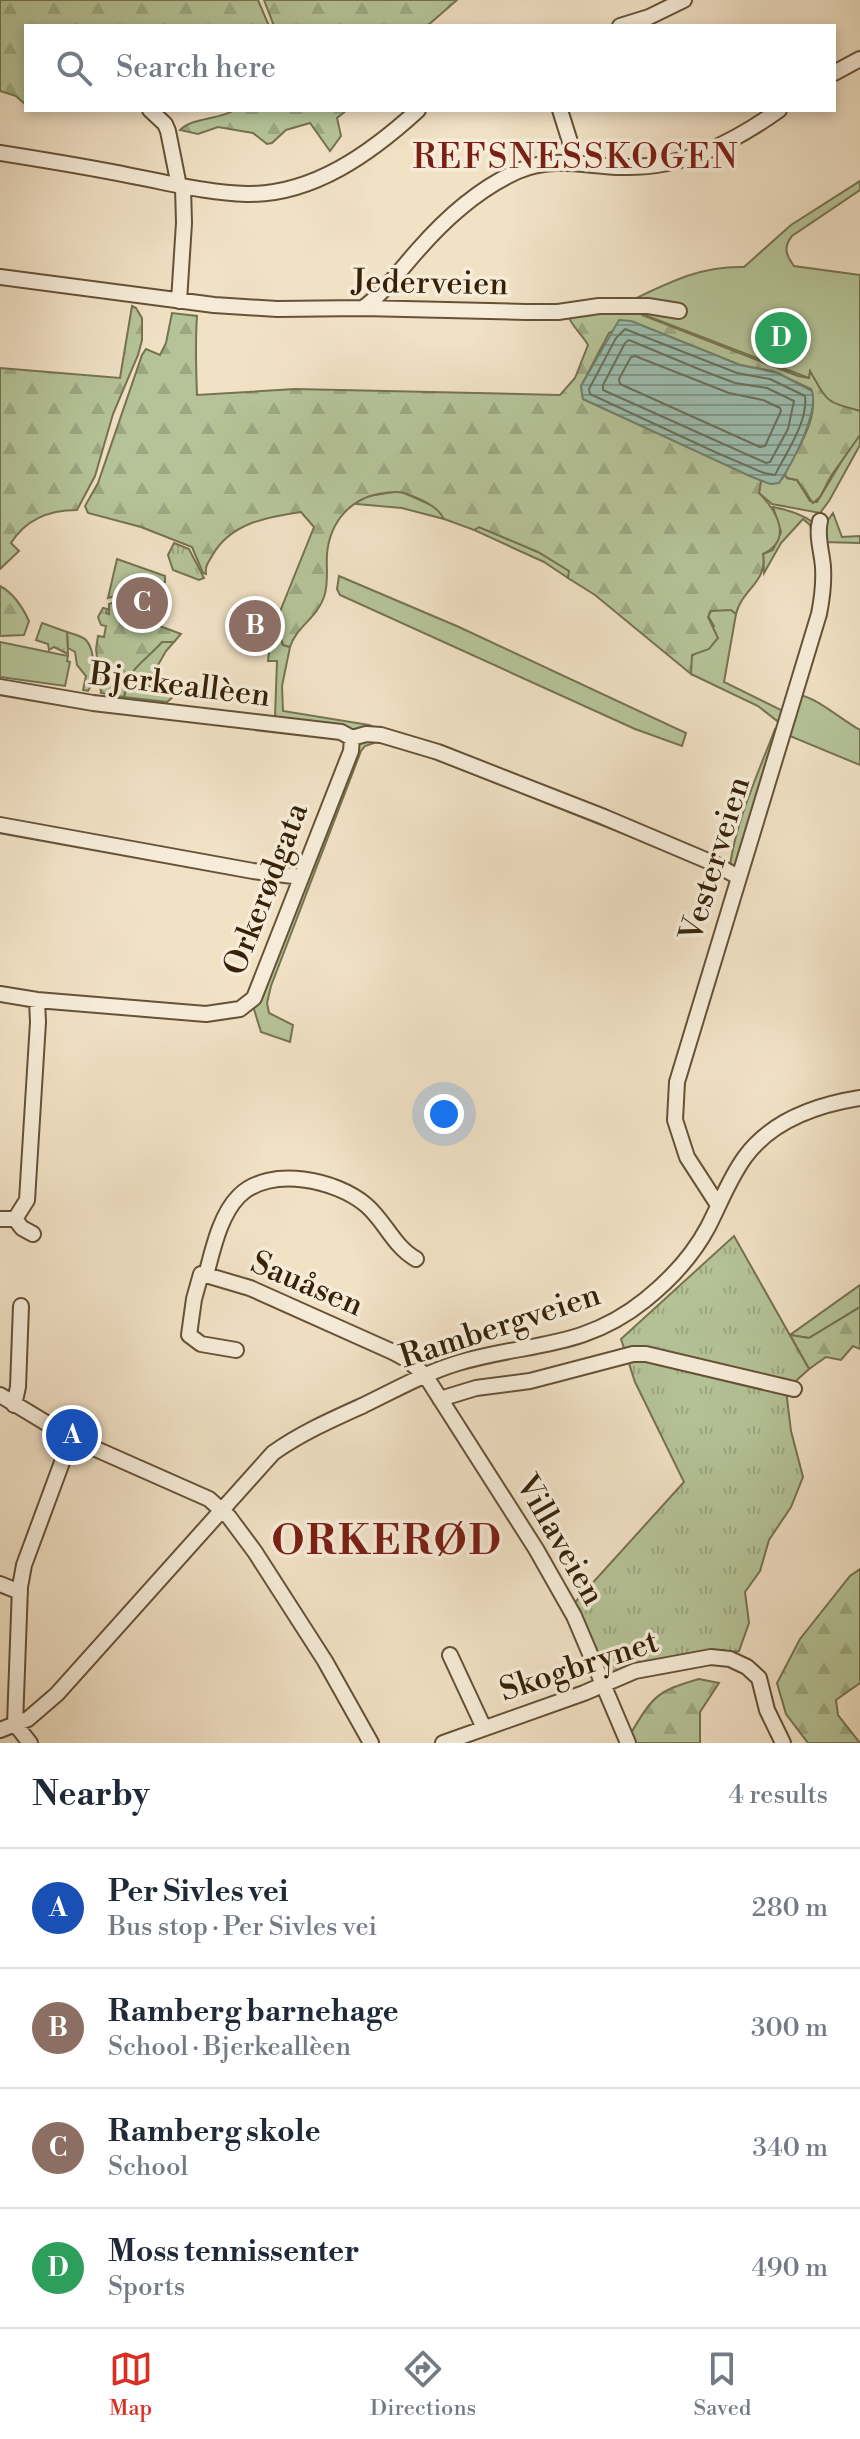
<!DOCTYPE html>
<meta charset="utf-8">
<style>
:root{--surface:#fff;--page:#f2f2f3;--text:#1f2937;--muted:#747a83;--line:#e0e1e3;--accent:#d93025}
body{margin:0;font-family:"Libre Bodoni",serif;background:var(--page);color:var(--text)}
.you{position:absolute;left:444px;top:1114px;width:28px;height:28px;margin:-20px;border:6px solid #fff;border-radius:50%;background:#1a73e8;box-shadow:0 0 0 12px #1a73e833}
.badge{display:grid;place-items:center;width:52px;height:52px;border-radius:50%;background:var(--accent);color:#fff;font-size:26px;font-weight:700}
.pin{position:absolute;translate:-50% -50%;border:4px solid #fff;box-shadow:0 2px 8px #0006}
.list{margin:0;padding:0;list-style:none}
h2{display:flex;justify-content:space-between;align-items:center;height:104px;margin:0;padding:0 32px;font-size:34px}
h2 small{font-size:26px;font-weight:400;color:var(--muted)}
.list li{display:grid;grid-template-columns:52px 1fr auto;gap:24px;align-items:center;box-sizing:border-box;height:120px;padding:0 32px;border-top:2px solid var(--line)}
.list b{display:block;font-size:30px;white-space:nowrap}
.list p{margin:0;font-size:26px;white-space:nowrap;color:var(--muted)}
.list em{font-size:26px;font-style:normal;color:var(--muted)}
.icon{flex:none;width:44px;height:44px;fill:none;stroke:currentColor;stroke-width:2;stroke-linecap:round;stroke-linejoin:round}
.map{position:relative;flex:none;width:860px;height:1743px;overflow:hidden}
.search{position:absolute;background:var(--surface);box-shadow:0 4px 12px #0003;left:24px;right:24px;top:24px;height:88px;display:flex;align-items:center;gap:20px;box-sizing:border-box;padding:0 28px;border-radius:0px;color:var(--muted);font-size:30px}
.sheet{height:584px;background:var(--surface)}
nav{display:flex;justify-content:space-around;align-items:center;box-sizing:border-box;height:112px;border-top:2px solid var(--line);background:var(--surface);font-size:22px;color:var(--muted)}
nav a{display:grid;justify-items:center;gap:4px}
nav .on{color:var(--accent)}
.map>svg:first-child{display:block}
.green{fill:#b5c498;stroke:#767350;stroke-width:2}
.forest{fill:url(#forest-firs);stroke:#767350;stroke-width:2}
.park{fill:url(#park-tufts);stroke:#767350;stroke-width:2}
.water{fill:url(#water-rules);stroke:#74806c;stroke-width:2}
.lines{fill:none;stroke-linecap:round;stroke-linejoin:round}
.shore{stroke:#6a705c;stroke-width:2}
.street-casing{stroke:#665237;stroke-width:18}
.street{stroke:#f6ecd9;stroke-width:14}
.labels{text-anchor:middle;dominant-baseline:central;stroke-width:7;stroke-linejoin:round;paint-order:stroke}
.street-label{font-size:32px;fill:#372208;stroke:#f6ecd9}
.neighbourhood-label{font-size:34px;letter-spacing:2px;fill:#7a1f14;stroke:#f6ecd9}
.district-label{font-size:40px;font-weight:bold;letter-spacing:2px;fill:#7a1f14;stroke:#f6ecd9}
</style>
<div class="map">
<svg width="860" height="1743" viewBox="0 0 860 1743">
<defs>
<pattern id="forest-firs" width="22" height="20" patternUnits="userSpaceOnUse" patternTransform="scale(2)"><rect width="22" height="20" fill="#b5c498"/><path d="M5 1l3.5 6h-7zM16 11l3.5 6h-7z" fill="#9ca882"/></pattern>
<pattern id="park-tufts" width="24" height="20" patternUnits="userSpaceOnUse" patternTransform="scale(2)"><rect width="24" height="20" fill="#b5c498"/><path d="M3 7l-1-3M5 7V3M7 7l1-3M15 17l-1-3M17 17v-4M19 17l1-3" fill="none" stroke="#9ca882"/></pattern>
<pattern id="water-rules" width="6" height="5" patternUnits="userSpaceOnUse" patternTransform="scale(2)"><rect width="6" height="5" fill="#9cbeaf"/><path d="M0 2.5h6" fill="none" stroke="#809a8c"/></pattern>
</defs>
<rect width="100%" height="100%" fill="#f1e1c5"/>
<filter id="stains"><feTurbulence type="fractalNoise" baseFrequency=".0025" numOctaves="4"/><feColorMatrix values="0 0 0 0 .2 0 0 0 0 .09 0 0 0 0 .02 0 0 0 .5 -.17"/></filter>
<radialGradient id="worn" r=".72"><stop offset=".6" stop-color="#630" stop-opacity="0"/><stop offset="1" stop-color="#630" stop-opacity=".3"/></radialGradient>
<path class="green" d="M 860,181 L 860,190 L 792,236 C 783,247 786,255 794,266 L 860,275 L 860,411 L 830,403 L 809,378 L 642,314 L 630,301 C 670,282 700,266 744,267 L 791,225 Z
M 860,435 L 860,445 L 829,501 L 820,513 L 772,504 L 759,493 L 761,480 L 773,484 L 782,479 L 785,474 L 787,478 L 797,480 L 810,501 L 817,502 L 855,439 Z
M 400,491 L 440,509 L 444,519 L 402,508 L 356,504 L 362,497 Z
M 773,507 C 788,510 801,514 811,521 L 815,551 L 810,525 L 803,519 L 781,543 L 764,573 L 763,554 L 773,550 L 781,532 Z
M 833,513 L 842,537 L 860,536 L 860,543 L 823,542 L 823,527 Z
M 479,527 L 538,552 L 570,571 L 568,578 L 544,562 L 474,530 Z
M 117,559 L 165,576 L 165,582 L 108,598 Z
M 339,576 L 459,627 L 686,733 L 682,746 L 635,729 L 340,595 L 337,589 Z
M 718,609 L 732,610 L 736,614 L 724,682 L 785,712 L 781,724 L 758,706 L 691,674 L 690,658 L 698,651 L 714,626 L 708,616 L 711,611 Z
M 67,632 C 73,634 82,636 86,640 C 96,651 95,680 88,691 L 83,690 L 86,676 L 77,665 L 75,652 L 68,648 Z
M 271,634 L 280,636 L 283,645 L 290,647 L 282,686 L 283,711 L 369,725 L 653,835 L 358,731 L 275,717 L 277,661 L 268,661 Z
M 0,642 L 68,656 L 67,661 L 70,662 L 65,686 L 0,677 Z
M 162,642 L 174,642 L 166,651 L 147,684 L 157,693 L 165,696 L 191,681 L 199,682 L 199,684 L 180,691 L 167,702 L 124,697 L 131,671 Z
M 799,695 C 816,697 843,721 860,730 L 860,765 L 785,734 Z
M 775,729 L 779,732 L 736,867 L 733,867 L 730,865 C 737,818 758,774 775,729 Z
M 368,737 L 458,763 L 667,851 L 422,754 L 377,742 L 365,746 L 361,751 L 271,986 L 267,1003 L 269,1013 L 293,1025 L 290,1042 L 261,1032 L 253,1006 L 357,743 Z
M 860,1285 L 860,1307 L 809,1338 L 790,1335 Z"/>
<path class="forest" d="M 0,0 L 258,0 L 269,26 L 26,26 L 26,105 L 16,96 L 0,91 Z
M 264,0 L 457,0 L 427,26 L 274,26 Z
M 235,110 L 347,110 L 337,118 L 341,136 L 330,151 L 310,123 L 286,130 L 272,143 L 267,144 L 253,133 L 218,127 L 198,134 L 180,130 C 193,117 218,120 235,110 Z
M 132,306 L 136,308 L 142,318 L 142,340 L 138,355 L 113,414 L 95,476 L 77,510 C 49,510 26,519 11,543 L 19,551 L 0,569 L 0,368 L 120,378 Z
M 640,309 L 642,315 L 798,376 L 809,378 L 810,371 C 828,402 825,402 860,411 L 860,435 L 831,476 L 820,497 L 813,503 L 797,480 L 787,478 L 785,474 C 797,448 820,419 811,389 L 772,371 L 740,365 L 631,321 L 609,333 L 581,386 L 583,399 L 761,480 L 759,493 C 776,510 794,539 763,554 C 768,582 742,589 736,614 L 731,610 L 711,611 L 708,617 L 718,638 L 709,649 L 692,655 L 691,674 L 595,595 L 568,578 L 569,571 L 538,552 L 479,527 L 474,530 L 444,519 C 437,505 418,498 404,493 C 398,491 392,492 385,493 C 353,496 330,520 327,554 C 326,568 329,583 324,597 C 317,618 296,627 290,647 L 283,645 L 280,636 L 271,634 L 314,527 L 301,512 C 267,517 230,523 212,556 C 208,563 205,566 206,574 L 203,573 L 192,547 L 141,527 L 88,513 L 85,506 L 98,483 L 142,355 L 146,349 L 160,355 L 166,343 L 172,313 L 197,316 C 195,344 196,368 197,395 L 295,389 L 560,395 L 575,378 L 588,345 C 583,335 569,324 568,314 Z
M 0,586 C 13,593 23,608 29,621 L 24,635 L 0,636 Z
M 145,593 L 153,600 L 157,625 L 181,634 L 174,642 L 162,642 C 143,664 129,665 124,697 L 101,693 L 96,649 L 98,636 L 104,637 L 106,626 L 101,625 L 98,617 L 103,608 L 107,609 L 106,613 L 109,614 L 109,604 Z
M 860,1307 L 860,1349 L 853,1346 L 841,1360 L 826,1357 L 809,1369 L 790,1335 L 809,1338 Z
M 860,1569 L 860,1683 L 836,1700 L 838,1715 L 860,1743 L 808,1743 L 786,1714 L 777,1683 L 800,1639 L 850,1576 Z
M 699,1679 L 719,1683 L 700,1712 L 700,1743 L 634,1743 L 631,1733 C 653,1696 657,1691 699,1679 Z"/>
<path class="park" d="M 174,543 L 189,549 L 204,578 L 199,580 L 173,570 L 168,555 Z
M 42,623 L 67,632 L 68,654 L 54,647 L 49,650 L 48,644 L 36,640 Z
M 734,1236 L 809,1369 L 786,1390 L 791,1431 L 803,1477 L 791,1507 L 769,1540 L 760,1571 L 745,1592 L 749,1623 L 739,1651 L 602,1675 L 569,1609 L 684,1482 L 635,1382 L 621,1339 Z"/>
<path class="water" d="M 619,320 L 631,321 L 740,365 L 778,373 L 812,391 C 819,413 792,464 779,483 L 770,484 L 752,477 L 583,399 L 581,386 Z"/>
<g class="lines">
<path class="shore" d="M 625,329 L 737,373 L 770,379 L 805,396 C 808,422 787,451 775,475 L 764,473 L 715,452 L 590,394 L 589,389 L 616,338 Z
M 629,340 L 701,370 L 735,383 L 767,388 L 794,401 L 788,429 L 770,462 L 766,463 L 603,390 L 603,385 L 625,343 Z
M 635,356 L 729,393 L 763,400 L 780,408 L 781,411 L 765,446 L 760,447 L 620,384 L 619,379 L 631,357 Z"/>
<g class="street-casing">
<path id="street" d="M 620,26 L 649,17 L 684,0
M 834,73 L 860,59
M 150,110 L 165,124 L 168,131 L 179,186
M 560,110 L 571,145 L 573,162
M 0,153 C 44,160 88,167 132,176 C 170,183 208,193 247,194 C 313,195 371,153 418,110
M 0,277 L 214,305 L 277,309 L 363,308 L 526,312 L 558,312 L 599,306 L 648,306 L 679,311
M 179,301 L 184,223 L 183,187
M 363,308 C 385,292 400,270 418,250 C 445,219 480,188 518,171 C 552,156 586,166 621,167 C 682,169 731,144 779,110
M 0,687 L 93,703 L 341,732 L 352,738
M 352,738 L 366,734 L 381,735 L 438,752 L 604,817 L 715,864 L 738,877
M 0,825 L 253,871 L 301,877
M 0,994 L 37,1000 L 206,1014 L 240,1009 L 254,998 L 351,751 L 352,738
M 718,1205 L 687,1157 L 675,1120 L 677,1082 L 819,614 C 822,599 824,583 823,567 C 822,552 816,536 820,521
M 0,1219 L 15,1219 L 27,1200 L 38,1022 L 37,1000
M 15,1219 L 22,1228 L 33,1234
M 206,1275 L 250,1288 L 393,1352 L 406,1359 L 425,1375 L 536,1549 L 574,1616 L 628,1743
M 236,1350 L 201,1344 L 189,1335 L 194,1299 L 201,1274 L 206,1275 C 213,1249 220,1215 239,1196 C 270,1165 337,1180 366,1205 C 385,1221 394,1247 416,1259
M 0,1395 L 71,1438 L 209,1499 L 229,1517 L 255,1552 L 325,1661 L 371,1743
M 440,1399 L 476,1388 L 530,1381 L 633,1354 L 646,1354 L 794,1389
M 14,1405 L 18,1387 L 21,1306
M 0,1584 L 20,1592
M 450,1655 L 484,1728
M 0,1730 L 28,1719 L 57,1694 L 273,1453 C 301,1433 333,1419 364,1405 C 395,1390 425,1373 458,1363 C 528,1342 583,1350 645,1300 C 670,1280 693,1255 708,1227 C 720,1204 729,1179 745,1157 C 772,1120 816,1105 860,1098
M 30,1743 L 15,1724 L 20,1587 L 24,1565 L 71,1438
M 443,1743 L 584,1693 L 635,1671 L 711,1657 L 730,1659 L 747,1667 L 759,1678 L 767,1710 L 783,1743"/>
</g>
<use href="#street" class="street"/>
</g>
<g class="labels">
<g class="street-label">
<text transform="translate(430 283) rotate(1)">Jederveien</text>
<text transform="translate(180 685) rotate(7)">Bjerkeallèen</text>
<text transform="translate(715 859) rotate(-73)">Vesterveien</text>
<text transform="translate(266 889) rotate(-69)">Orkerødgata</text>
<text transform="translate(307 1284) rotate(23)">Sauåsen</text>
<text transform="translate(500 1326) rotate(-18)">Rambergveien</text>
<text transform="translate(560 1540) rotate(60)">Villaveien</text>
<text transform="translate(579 1666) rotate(-18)">Skogbrynet</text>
</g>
<g class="neighbourhood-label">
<text x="576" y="158">REFSNESSKOGEN</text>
</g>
<g class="district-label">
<text x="387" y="1542">ORKERØD</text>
</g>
</g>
<rect width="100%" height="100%" filter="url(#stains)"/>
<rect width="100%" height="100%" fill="url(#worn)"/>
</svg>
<div class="you"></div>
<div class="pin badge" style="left:72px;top:1435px;background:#1a4fb4">A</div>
<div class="pin badge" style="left:255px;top:626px;background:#8d6e63">B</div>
<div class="pin badge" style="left:142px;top:603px;background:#8d6e63">C</div>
<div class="pin badge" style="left:781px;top:338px;background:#2e9e5b">D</div>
<div class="search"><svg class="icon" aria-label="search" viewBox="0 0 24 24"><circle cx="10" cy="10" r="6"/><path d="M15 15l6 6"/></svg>Search here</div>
</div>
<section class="sheet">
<h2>Nearby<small>4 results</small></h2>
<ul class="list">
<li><span class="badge" style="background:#1a4fb4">A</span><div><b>Per Sivles vei</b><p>Bus stop · Per Sivles vei</p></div><em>280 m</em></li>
<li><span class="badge" style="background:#8d6e63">B</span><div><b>Ramberg barnehage</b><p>School · Bjerkeallèen</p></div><em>300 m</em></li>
<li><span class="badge" style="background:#8d6e63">C</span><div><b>Ramberg skole</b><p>School</p></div><em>340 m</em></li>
<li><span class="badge" style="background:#2e9e5b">D</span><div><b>Moss tennissenter</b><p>Sports</p></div><em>490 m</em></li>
</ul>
</section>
<nav>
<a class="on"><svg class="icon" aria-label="map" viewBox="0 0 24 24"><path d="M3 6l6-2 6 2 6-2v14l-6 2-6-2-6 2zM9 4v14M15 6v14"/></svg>Map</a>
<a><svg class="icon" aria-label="directions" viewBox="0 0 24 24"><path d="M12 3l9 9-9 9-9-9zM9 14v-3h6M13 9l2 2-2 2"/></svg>Directions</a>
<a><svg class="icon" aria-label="saved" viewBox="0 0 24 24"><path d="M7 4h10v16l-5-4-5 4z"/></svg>Saved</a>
</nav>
